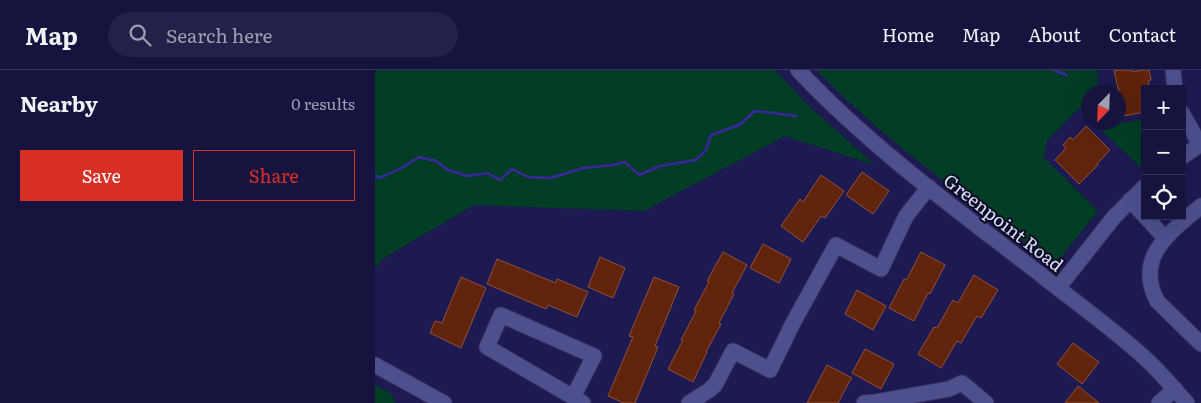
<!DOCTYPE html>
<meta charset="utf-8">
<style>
:root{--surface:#16143e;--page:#232149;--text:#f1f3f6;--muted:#9e9eb0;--line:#353358;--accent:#d93025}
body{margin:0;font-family:Literata,serif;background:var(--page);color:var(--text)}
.controls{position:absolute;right:15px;top:15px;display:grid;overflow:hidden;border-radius:0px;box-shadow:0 5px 20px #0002}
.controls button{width:45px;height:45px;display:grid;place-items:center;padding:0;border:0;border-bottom:1px solid var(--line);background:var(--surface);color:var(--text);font:25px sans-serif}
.compass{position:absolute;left:706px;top:15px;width:45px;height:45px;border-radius:50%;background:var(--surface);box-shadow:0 5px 20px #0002;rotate:203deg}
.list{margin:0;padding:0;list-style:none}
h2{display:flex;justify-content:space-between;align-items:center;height:65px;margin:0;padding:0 20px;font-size:21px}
h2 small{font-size:16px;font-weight:400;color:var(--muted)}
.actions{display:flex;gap:10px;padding:15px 20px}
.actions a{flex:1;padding:11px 0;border:1px solid var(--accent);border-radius:0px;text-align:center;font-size:18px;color:var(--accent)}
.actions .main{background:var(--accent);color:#fff}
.icon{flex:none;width:28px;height:28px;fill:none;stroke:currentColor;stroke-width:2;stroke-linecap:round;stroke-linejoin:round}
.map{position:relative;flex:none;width:826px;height:333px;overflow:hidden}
header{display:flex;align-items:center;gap:30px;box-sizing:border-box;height:70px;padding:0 25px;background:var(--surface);border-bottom:1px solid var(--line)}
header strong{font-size:24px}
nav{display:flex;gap:28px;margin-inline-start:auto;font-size:18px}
.search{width:350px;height:45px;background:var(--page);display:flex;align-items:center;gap:12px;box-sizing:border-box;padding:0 18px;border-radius:28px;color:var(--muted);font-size:19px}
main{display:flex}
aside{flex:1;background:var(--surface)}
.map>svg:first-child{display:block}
.green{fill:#003d25}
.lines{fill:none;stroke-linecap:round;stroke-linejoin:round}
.stream{stroke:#34298d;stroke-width:3}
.building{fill:#60240c;stroke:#944f38}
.minor-casing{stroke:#393162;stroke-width:17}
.minor{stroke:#4d508d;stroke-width:15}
.labels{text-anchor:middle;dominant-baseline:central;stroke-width:4;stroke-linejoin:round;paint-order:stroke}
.street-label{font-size:18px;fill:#dde0fd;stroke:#0a0a22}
</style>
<header>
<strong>Map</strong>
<div class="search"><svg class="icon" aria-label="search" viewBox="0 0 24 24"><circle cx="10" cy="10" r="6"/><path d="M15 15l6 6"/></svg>Search here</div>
<nav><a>Home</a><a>Map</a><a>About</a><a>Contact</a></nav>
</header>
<main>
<aside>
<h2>Nearby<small>0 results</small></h2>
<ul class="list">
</ul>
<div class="actions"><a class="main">Save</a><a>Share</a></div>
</aside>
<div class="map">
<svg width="826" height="333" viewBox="0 0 826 333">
<rect width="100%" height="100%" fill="#1d1a52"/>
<path class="green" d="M 0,0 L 400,0 L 436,38 L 500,95 L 410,66 L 269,141 L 99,135 L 7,189 L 0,198 Z
M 442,0 L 723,0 L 722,22 L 714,22 L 713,47 L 704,38 L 672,71 L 668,87 L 723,141 L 684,190 L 675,191 C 596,130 511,73 442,0 Z
M 770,49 L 770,94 L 766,98 L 719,53 L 730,53 L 733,55 Z
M 0,315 L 17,324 L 20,333 L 0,333 Z"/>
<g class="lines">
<path class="stream" d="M 679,0 L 692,5
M 0,106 L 5,108 L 28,97 L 44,87 L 61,91 L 73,100 L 93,106 L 112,103 L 125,110 L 137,99 L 153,107 L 175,108 L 209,98 L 237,95 L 250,92 L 264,105 L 285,96 L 321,90 L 331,80 L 336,65 L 364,55 L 380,41 L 421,46"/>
</g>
<path class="building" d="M 744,0 L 757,0 L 758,2 L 767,0 L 774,0 L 776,10 L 773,11 L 775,19 L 770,19 L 770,42 L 748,46 L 745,31 L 744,31 L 744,22 L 739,1 Z
M 711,56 L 735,80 L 722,94 L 723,95 L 704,114 L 680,90 L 691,78 L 688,75 L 695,67 L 698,70 Z
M 487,102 L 514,121 L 498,144 L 471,125 Z
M 446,105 L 469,121 L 450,148 L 446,146 L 428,172 L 406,156 L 425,129 L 428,132 Z
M 388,174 L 416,189 L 404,213 L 375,198 Z
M 348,182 L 372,195 L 357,223 L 359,224 L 344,253 L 346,254 L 332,280 L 331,282 L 332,282 L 318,312 L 293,299 L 308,270 L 306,270 L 321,241 L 319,240 L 334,212 L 332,211 Z
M 546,182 L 570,195 L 555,224 L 553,223 L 539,251 L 514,238 L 529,209 L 531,210 L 532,209 Z
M 225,187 L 250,198 L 238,228 L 213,217 Z
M 122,189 L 181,213 L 182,209 L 213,222 L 202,247 L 173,235 L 171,239 L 112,214 Z
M 599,205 L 623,220 L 606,248 L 602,246 L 586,273 L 582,271 L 566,298 L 543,284 L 559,257 L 562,258 L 578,230 L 583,233 Z
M 86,207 L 111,218 L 86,278 L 55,263 L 60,251 L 67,253 Z
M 279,207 L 304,217 L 280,276 L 283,277 L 260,333 L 249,333 L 233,326 L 257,269 L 258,267 L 254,266 Z
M 482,220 L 511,236 L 498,260 L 470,244 Z
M 698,273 L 724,292 L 707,314 L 682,294 Z
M 490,279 L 519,294 L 506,319 L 477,303 Z
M 452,295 L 477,308 L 474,312 L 463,333 L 432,333 Z
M 703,316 L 724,333 L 690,333 Z"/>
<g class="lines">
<g class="minor-casing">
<path id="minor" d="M 423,0 C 496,78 585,142 670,208 C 704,235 741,261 773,291 C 787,304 799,319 812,333
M 798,0 L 800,19
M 807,43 L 825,75
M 807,87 L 826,74
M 755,130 L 790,168
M 826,136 C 796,162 759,186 782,231 L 826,274
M 683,218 L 739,147 L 770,116
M 0,295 L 69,333
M 198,327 L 219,286 L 126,245 L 112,277 L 198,327 L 208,333
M 314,333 L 333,321 L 340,315 L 358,281 L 395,300 L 418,253 L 461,175 L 506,199 L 531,146 L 554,117
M 489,333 L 500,332 L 574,319 L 587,313 L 611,333
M 784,333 L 800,319"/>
</g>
<use href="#minor" class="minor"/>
</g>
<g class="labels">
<g class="street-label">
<text transform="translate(629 152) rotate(38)">Greenpoint Road</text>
</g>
</g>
</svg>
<div class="controls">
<button>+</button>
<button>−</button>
<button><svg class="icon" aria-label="locate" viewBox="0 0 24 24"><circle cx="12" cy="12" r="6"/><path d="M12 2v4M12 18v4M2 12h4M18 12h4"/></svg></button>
</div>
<svg class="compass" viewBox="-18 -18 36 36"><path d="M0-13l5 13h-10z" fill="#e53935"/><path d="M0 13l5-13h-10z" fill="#9e9eb0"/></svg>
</div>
</main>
